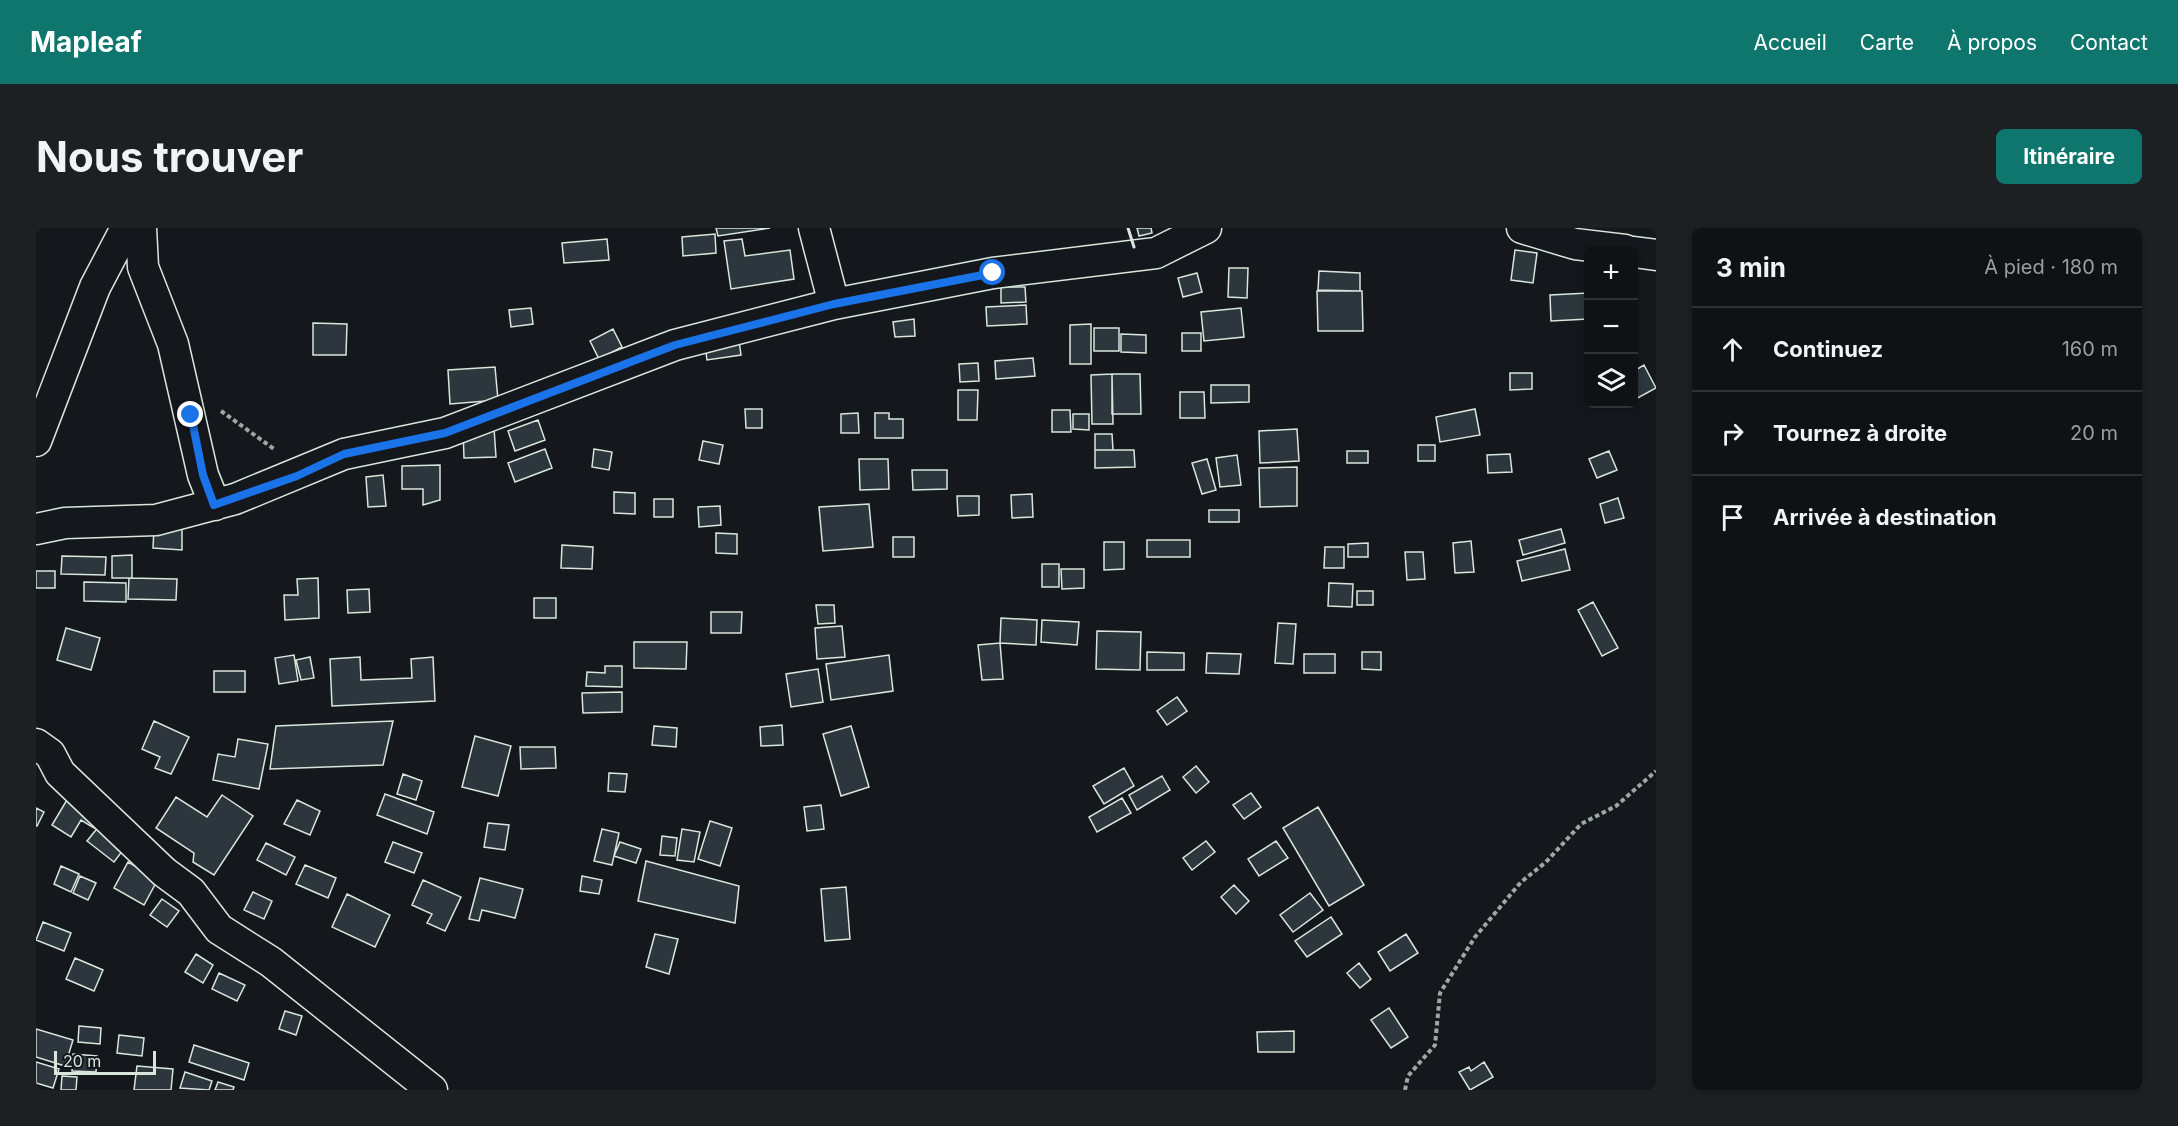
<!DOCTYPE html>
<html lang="fr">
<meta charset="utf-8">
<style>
:root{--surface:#0f1215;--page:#1d2022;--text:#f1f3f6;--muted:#9b9ea0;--line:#2f3234;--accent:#0f766e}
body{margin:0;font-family:Inter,sans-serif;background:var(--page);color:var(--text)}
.controls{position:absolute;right:18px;top:18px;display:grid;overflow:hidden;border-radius:9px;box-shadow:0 3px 9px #0003}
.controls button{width:54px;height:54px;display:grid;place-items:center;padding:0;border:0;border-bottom:2px solid var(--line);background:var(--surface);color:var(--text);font:30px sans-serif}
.scale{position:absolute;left:18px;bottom:15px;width:102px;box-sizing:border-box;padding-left:6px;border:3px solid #d8e6dc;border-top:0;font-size:16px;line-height:21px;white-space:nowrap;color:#d8e6dc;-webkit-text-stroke:4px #14181c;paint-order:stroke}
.stop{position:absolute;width:18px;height:18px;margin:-14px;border:4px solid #1a73e8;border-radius:50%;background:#fff}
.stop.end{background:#1a73e8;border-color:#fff;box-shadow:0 2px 6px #0008}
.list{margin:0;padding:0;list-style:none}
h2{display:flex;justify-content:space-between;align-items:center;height:78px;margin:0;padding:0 24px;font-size:26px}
h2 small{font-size:20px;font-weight:400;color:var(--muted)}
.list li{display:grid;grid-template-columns:39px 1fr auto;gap:18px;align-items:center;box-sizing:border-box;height:84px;padding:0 24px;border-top:2px solid var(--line)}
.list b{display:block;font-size:22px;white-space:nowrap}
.list em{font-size:20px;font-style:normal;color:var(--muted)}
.icon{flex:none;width:33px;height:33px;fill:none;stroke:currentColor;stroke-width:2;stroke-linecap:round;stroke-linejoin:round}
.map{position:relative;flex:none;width:1620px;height:862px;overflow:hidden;border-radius:9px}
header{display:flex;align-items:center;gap:36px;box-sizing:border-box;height:84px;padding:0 30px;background:var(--accent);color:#fff}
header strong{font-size:28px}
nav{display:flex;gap:33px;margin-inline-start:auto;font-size:21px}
.intro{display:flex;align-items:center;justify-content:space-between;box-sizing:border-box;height:144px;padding:0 36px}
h1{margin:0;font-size:42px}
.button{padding:15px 27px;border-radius:9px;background:var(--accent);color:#fff;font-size:21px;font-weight:700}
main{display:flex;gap:36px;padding:0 36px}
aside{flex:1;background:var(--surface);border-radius:9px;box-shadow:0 3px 9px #0003}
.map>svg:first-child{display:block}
.building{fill:#2c363c;stroke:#d8e6dc;stroke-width:1.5}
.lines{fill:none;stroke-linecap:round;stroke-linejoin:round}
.minor-casing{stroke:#d8e6dc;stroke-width:33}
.path{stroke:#9da8a2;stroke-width:4;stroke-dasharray:4.5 3;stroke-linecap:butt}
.minor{stroke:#14181c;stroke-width:30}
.wall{stroke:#d8e6dc;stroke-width:3}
.route{stroke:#1a73e8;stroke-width:8}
</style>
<header>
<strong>Mapleaf</strong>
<nav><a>Accueil</a><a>Carte</a><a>À propos</a><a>Contact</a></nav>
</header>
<div class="intro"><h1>Nous trouver</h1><a class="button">Itinéraire</a></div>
<main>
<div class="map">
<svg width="1620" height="862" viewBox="0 0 1620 862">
<rect width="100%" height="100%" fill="#14181c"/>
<path class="building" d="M 680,0 L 734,0 L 682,8 Z
M 1101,0 L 1115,0 L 1116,5 L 1103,8 Z
M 679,6 L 680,25 L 647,28 L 646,9 Z
M 571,11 L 573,32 L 528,35 L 526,15 Z
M 706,11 L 709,28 L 754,22 L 758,51 L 695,61 L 688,13 Z
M 1479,22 L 1501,25 L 1497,55 L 1475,52 Z
M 1193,40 L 1212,40 L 1211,70 L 1192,69 Z
M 1283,43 L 1324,45 L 1324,63 L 1282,62 Z
M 1161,45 L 1166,64 L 1147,69 L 1142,50 Z
M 965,59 L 989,59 L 990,74 L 965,75 Z
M 1281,63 L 1326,63 L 1327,103 L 1282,103 Z
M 1552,65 L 1552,91 L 1515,93 L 1514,67 Z
M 990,77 L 991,96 L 951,98 L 950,79 Z
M 495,80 L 497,96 L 475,99 L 473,82 Z
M 1205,80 L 1208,109 L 1168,113 L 1165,84 Z
M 878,91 L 879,108 L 859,109 L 857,94 Z
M 277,95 L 311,96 L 310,127 L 277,127 Z
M 1055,96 L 1055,136 L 1034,136 L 1034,97 Z
M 1058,100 L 1083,100 L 1083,123 L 1058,123 Z
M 577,101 L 586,119 L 563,131 L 554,113 Z
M 702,105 L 705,127 L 671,132 L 668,110 Z
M 1146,105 L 1165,105 L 1165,123 L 1146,123 Z
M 1085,106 L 1110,107 L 1110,125 L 1085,124 Z
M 997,130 L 999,148 L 960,151 L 959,133 Z
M 942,135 L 943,153 L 924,154 L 923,136 Z
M 1608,137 L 1620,160 L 1598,172 L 1598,143 Z
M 459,139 L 462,172 L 414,176 L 412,142 Z
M 1474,145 L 1496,145 L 1496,161 L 1474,162 Z
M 1076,146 L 1104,146 L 1105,186 L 1076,186 Z
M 1076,146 L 1077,196 L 1056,196 L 1055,147 Z
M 1175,157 L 1213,157 L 1213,174 L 1175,175 Z
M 922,162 L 942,162 L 941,192 L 922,192 Z
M 1144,164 L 1168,164 L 1169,190 L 1144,190 Z
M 709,181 L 726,181 L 726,200 L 710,200 Z
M 1439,181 L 1444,207 L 1404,214 L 1400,189 Z
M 1016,182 L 1034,182 L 1035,204 L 1016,204 Z
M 822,185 L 823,205 L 805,205 L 805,186 Z
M 839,185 L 853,185 L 853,191 L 867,191 L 867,210 L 839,210 Z
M 1037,186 L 1053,186 L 1053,202 L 1037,201 Z
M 502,192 L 509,212 L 479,223 L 472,203 Z
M 458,200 L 460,229 L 428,230 L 427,201 Z
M 1261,201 L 1263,233 L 1224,235 L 1223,203 Z
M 1059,206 L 1076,206 L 1077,222 L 1059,222 Z
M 667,213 L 687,217 L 683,236 L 663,232 Z
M 1382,217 L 1399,217 L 1399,233 L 1382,233 Z
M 509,221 L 516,240 L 479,254 L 472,235 Z
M 558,221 L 576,224 L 573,242 L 556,239 Z
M 1059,222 L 1098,222 L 1099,239 L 1059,240 Z
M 1311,223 L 1332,223 L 1332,235 L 1311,235 Z
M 1573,223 L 1581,242 L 1561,250 L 1553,231 Z
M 1474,226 L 1476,244 L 1452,245 L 1451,227 Z
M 1201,227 L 1205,257 L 1184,259 L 1180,230 Z
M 823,231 L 852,231 L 853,261 L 824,262 Z
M 1171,231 L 1180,262 L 1166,266 L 1156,235 Z
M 404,237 L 404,272 L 387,277 L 387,261 L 366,261 L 366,238 Z
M 1261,239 L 1261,278 L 1224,279 L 1223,240 Z
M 876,242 L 911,242 L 911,261 L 877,262 Z
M 347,247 L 350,278 L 332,279 L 330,249 Z
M 578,264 L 599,265 L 599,286 L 578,285 Z
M 996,266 L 997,289 L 976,290 L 975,267 Z
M 921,268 L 943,268 L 943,287 L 922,288 Z
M 1582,270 L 1588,290 L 1569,295 L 1564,276 Z
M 618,271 L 637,271 L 637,289 L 618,289 Z
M 833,276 L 837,319 L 787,323 L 783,279 Z
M 684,278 L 685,297 L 663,299 L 662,279 Z
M 1173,282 L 1203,282 L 1203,294 L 1173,294 Z
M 118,300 L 146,300 L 146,322 L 117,320 Z
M 1525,301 L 1529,315 L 1487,327 L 1483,312 Z
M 680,305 L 701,306 L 701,326 L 680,325 Z
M 857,309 L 878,309 L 878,329 L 857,329 Z
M 1111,312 L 1154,312 L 1154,329 L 1111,329 Z
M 1435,313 L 1438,344 L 1419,345 L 1417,315 Z
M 1068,314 L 1088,314 L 1088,341 L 1068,342 Z
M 1332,315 L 1332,329 L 1312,329 L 1312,316 Z
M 526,317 L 557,319 L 556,341 L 525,340 Z
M 1289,319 L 1308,319 L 1308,340 L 1288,340 Z
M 1529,321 L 1534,342 L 1486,353 L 1481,333 Z
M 1369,324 L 1387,324 L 1389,351 L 1371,352 Z
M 96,327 L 96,350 L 76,350 L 76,328 Z
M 26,328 L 70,329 L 69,347 L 25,346 Z
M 1006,336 L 1023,336 L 1023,359 L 1006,359 Z
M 1025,341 L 1048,341 L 1048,360 L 1026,361 Z
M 0,343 L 19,343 L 19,360 L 0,360 Z
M 93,350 L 141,351 L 140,372 L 92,371 Z
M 282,350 L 283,390 L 249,392 L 248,367 L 262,367 L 261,351 Z
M 48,354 L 90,355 L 90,374 L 48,373 Z
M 1293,355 L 1317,356 L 1316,379 L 1292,378 Z
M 333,361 L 334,384 L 312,385 L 311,362 Z
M 1321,363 L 1337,363 L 1337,377 L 1321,377 Z
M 498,370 L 520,370 L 520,390 L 498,390 Z
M 1557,374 L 1582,420 L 1566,428 L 1542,382 Z
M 780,377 L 798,377 L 799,395 L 782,396 Z
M 675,384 L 706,384 L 705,405 L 675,405 Z
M 965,390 L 1001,392 L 1000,417 L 964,415 Z
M 1006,392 L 1043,394 L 1041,417 L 1005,414 Z
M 1242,395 L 1260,396 L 1257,436 L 1239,435 Z
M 806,398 L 809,429 L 781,431 L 779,400 Z
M 30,400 L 64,410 L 55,442 L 21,432 Z
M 1061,403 L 1105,404 L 1104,442 L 1060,441 Z
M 598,414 L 651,414 L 650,441 L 598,440 Z
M 964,415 L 967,451 L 946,452 L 942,417 Z
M 1111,424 L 1148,425 L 1148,442 L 1111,442 Z
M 1326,424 L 1345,424 L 1345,442 L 1326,441 Z
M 1171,425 L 1205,426 L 1203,446 L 1170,445 Z
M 1268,426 L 1299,426 L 1299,445 L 1268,445 Z
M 258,427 L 262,453 L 243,456 L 239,430 Z
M 853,427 L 857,463 L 795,472 L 790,436 Z
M 274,429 L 278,450 L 265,452 L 260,432 Z
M 324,429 L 325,452 L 376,450 L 375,431 L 397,429 L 399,473 L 296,478 L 294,431 Z
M 569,438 L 586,438 L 586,459 L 550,458 L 551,444 L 569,445 Z
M 782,441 L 787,474 L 755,479 L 750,446 Z
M 178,443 L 209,443 L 209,464 L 178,464 Z
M 586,464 L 586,484 L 547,485 L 546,465 Z
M 1141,469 L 1151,483 L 1131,497 L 1121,483 Z
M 118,493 L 153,509 L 135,546 L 119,540 L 124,529 L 106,521 Z
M 357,493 L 347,537 L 234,541 L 240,498 Z
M 746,497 L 747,517 L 725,518 L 724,499 Z
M 618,498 L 641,500 L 640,519 L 616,517 Z
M 815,498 L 833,559 L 805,568 L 787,506 Z
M 439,508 L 475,518 L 462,568 L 426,559 Z
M 202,511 L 232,516 L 223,561 L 177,552 L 182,526 L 199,529 Z
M 484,519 L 519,519 L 520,540 L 485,541 Z
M 1160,538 L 1173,554 L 1160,565 L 1147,549 Z
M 1088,540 L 1098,558 L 1068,576 L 1057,558 Z
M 573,545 L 591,546 L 589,564 L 572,563 Z
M 367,546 L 386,553 L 380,572 L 361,566 Z
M 1126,548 L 1134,562 L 1101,582 L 1093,567 Z
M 35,565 L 67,584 L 58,600 L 45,592 L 35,609 L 16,597 Z
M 1215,565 L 1225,579 L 1208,591 L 1197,577 Z
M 349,566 L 398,584 L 391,606 L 341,587 Z
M 186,567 L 217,588 L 178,647 L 157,634 L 158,625 L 120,600 L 140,569 L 171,589 Z
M 1086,570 L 1095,585 L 1061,604 L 1053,589 Z
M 261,572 L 284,583 L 274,607 L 248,596 Z
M 785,577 L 788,601 L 771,603 L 768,579 Z
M 1282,579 L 1328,657 L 1293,678 L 1247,600 Z
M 0,580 L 8,584 L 1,598 L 0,598 Z
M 68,592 L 94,613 L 78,634 L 51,613 Z
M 674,593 L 696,600 L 684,638 L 662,631 Z
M 452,595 L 473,597 L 469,622 L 448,619 Z
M 566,601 L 583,605 L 576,637 L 558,633 Z
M 646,601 L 664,604 L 658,634 L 641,632 Z
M 626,608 L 641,610 L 639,628 L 624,627 Z
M 1170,613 L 1179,624 L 1156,642 L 1147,630 Z
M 1240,613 L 1252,630 L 1223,648 L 1212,631 Z
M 357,614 L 386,625 L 378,645 L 349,634 Z
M 584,614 L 605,621 L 600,635 L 578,628 Z
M 230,615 L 259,629 L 250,647 L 221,632 Z
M 610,633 L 703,658 L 699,695 L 602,673 Z
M 92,634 L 122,651 L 108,677 L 78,660 Z
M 269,637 L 300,650 L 292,670 L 260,656 Z
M 25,638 L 43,646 L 35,664 L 18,656 Z
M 44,648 L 60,655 L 52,672 L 37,665 Z
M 546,648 L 566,652 L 563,666 L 544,663 Z
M 444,650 L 487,661 L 479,690 L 446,682 L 443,693 L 433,691 Z
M 387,652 L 425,669 L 409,703 L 391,695 L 396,686 L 376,677 Z
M 1198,657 L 1213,673 L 1200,686 L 1185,669 Z
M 810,659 L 814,711 L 789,713 L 785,661 Z
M 217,664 L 236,673 L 228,691 L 208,682 Z
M 1274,665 L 1287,682 L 1257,704 L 1244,687 Z
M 311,666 L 354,687 L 339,719 L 296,699 Z
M 126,671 L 143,683 L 131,699 L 114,687 Z
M 1295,689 L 1306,706 L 1271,729 L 1259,713 Z
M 7,694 L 35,705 L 28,723 L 0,712 Z
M 619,706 L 642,711 L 633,746 L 610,739 Z
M 1370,706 L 1382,725 L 1354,743 L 1342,724 Z
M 160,726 L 177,737 L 167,755 L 149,744 Z
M 39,730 L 67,742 L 58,763 L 30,751 Z
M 1323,735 L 1335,751 L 1324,760 L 1311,745 Z
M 183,745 L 209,757 L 201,773 L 176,761 Z
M 1353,780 L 1372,809 L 1355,820 L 1335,792 Z
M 249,783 L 266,788 L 260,807 L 243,801 Z
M 43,798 L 65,800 L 64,816 L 42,814 Z
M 0,801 L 37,812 L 29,838 L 0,829 Z
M 1258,803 L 1258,824 L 1222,824 L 1221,804 Z
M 83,807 L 108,810 L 106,828 L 81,825 Z
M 158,817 L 213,835 L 208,852 L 153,834 Z
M 37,826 L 61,828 L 60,844 L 36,843 Z
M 0,834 L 23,841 L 17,860 L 0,855 Z
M 1448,834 L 1457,849 L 1434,862 L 1423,844 L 1433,839 L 1435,843 Z
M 101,838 L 137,841 L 135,862 L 98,862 Z
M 149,844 L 176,853 L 173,862 L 144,860 Z
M 26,848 L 41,849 L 40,862 L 25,862 Z
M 182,854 L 198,859 L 197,862 L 179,862 Z"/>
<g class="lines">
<g class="minor-casing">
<path id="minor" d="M 105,0 L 107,39 L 137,116 L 167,247 L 179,277
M 778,0 L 798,76
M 1486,0 L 1539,16 L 1589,22
M 1598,24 L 1620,27
M 0,213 L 59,59 L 90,0
M 0,301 L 29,295 L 120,292 L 199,271 L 308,226 L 409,205 L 639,117 L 798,76 L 957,45 L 1120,25 L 1170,0
M 0,516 L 14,526 L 24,545 L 128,644 L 155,664 L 183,701 L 235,734 L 396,862"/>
</g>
<path class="path" d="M 185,183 L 238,221
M 1369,862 L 1372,848 L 1399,817 L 1404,765 L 1439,709 L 1485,654 L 1510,634 L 1545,596 L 1580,578 L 1620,543"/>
<use href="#minor" class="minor"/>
<path class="wall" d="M 1092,0 L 1098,19"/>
</g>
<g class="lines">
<path class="route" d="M 155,187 L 167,247 L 178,277 L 261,248 L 308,226 L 409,205 L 639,117 L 798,76 L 957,45"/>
</g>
</svg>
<div class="controls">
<button>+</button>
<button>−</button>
<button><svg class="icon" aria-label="layers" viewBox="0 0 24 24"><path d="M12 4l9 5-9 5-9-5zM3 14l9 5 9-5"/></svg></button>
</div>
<div class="scale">20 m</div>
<div class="stop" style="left:957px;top:45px"></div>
<div class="stop end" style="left:155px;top:187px"></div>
</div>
<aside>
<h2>3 min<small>À pied · 180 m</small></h2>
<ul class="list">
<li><svg class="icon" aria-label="ahead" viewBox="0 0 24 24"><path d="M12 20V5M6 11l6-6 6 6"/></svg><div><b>Continuez</b></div><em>160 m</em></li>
<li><svg class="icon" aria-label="right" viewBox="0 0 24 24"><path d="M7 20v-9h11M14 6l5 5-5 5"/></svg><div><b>Tournez à droite</b></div><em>20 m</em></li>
<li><svg class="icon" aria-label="arrive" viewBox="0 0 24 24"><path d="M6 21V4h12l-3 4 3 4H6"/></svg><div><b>Arrivée à destination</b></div></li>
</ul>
</aside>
</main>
